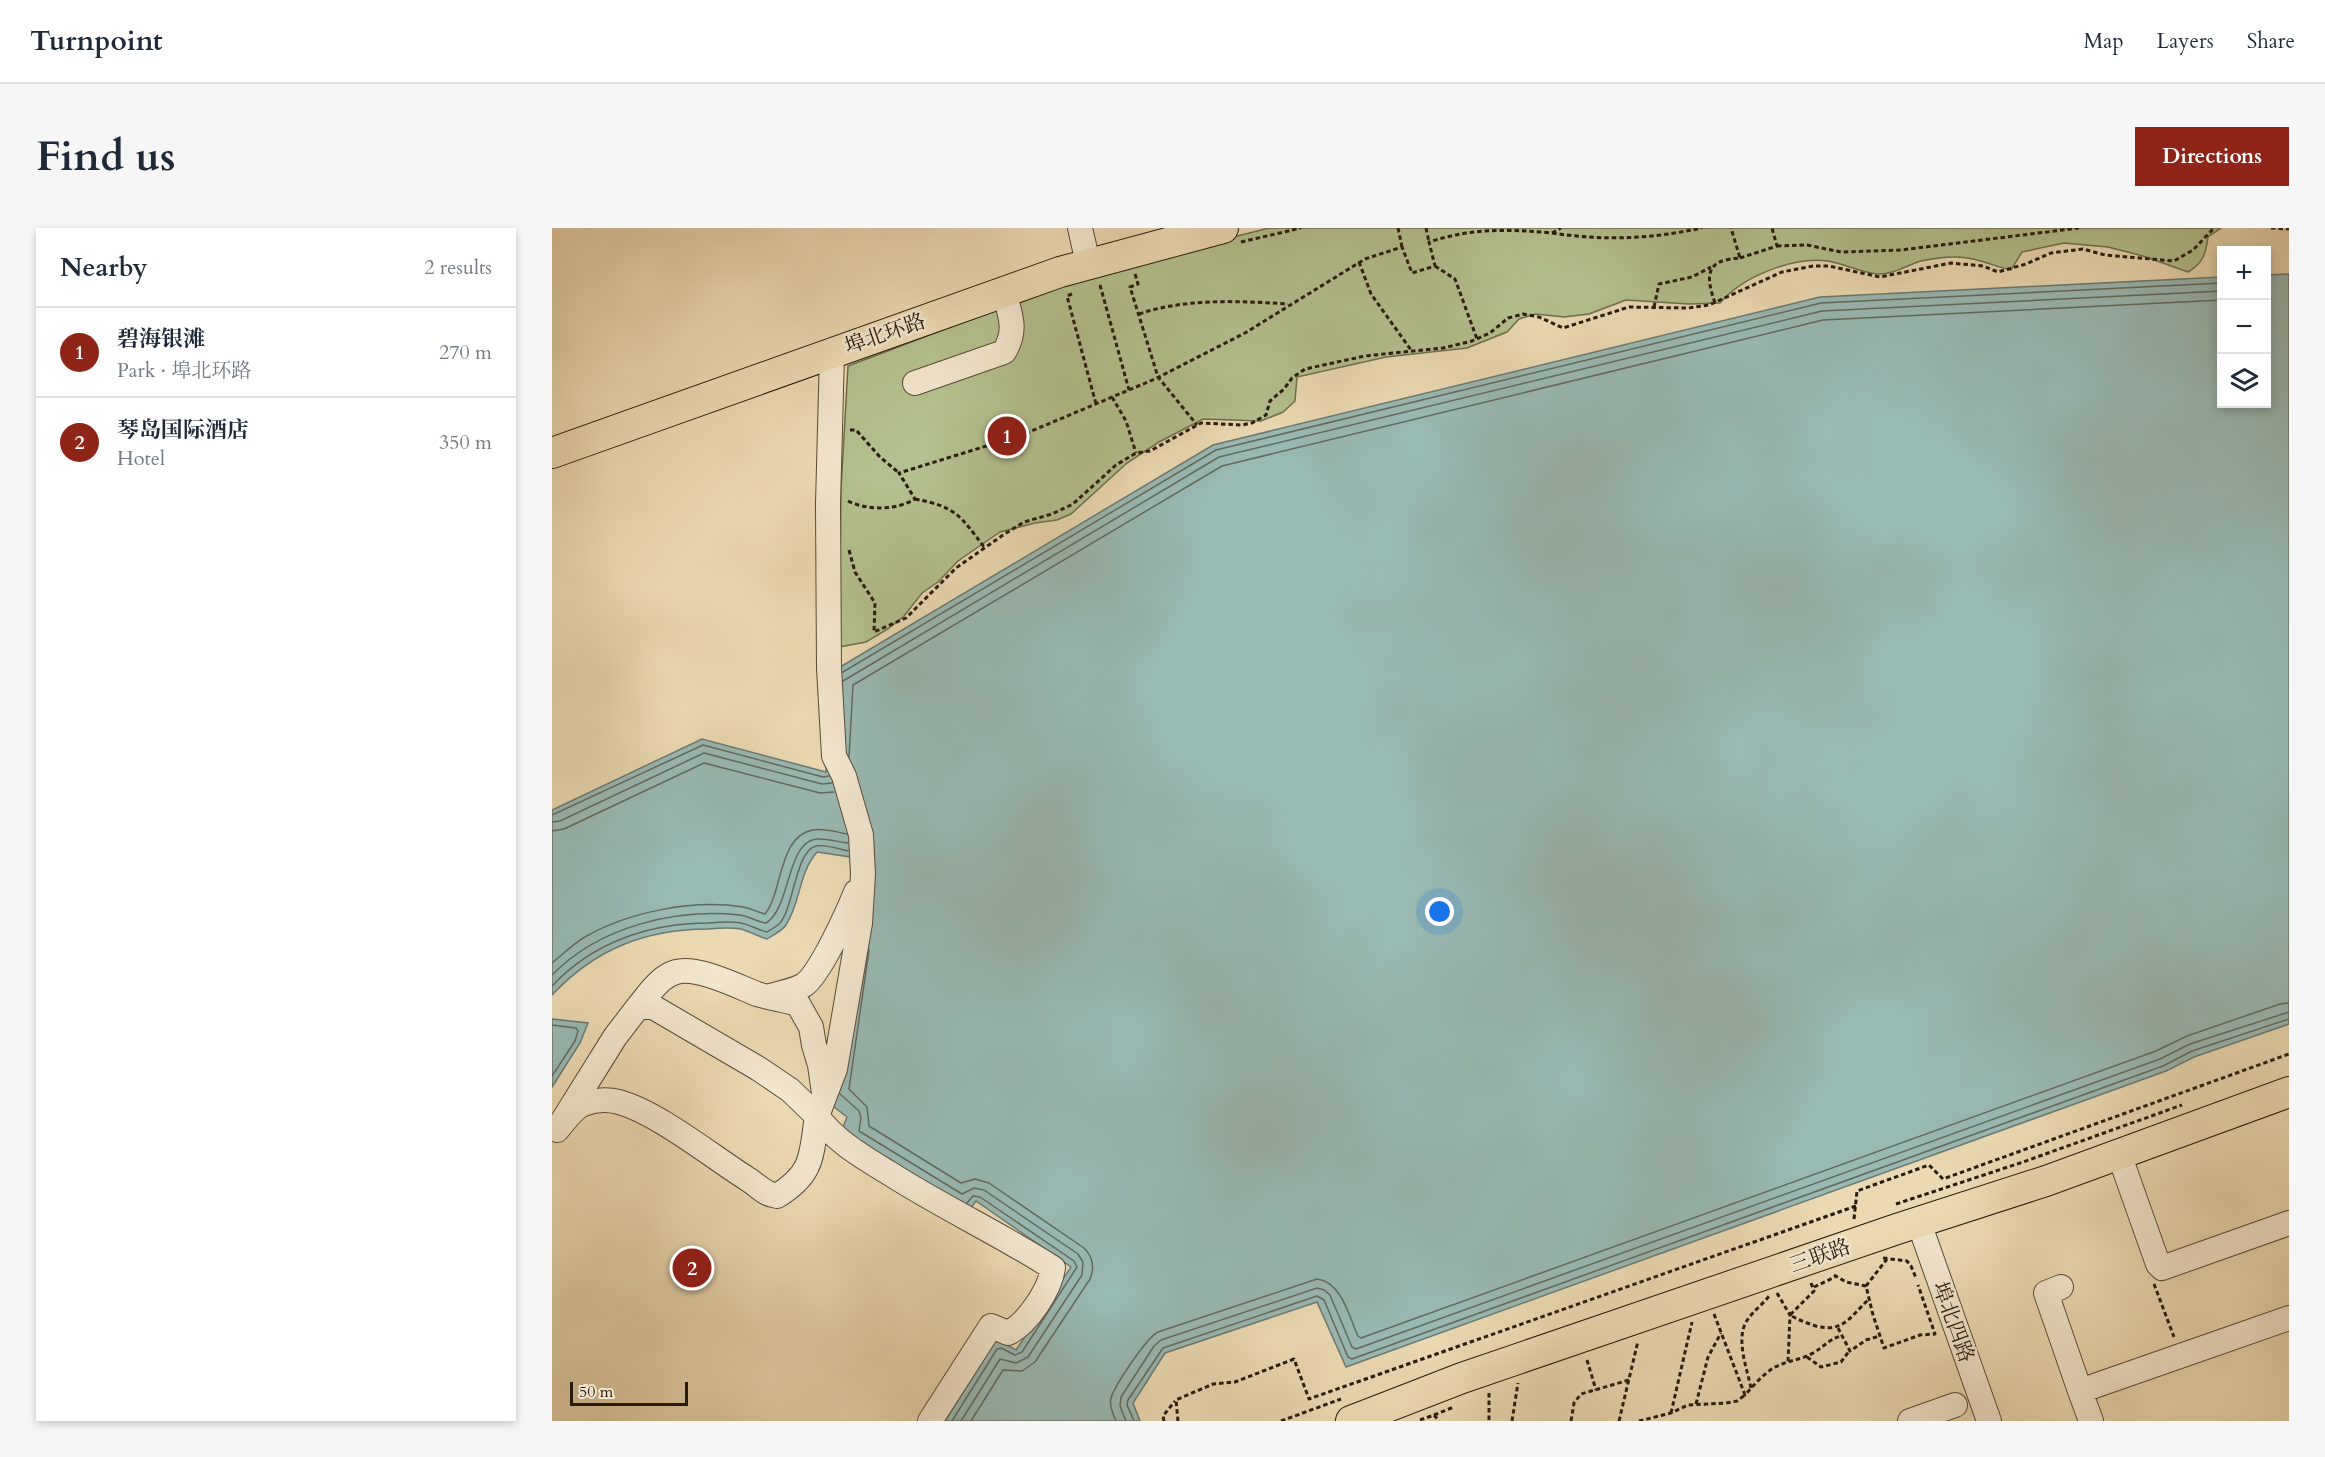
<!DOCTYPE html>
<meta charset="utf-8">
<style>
:root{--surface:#fff;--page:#f6f6f7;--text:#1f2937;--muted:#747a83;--line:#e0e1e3;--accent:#8f2418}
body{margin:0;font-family:Cardo,"Noto Serif SC",serif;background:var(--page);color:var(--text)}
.controls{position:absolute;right:18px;top:18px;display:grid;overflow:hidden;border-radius:0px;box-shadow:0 3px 9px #0003}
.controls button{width:54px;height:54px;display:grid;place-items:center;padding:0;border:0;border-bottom:2px solid var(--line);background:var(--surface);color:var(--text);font:30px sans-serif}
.scale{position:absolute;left:18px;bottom:15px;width:118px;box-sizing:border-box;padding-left:6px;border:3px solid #291b0b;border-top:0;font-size:16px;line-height:21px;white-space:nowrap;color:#291b0b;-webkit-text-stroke:4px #f2e6ce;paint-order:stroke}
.you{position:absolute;left:888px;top:684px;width:21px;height:21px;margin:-15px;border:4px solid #fff;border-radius:50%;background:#1a73e8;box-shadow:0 0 0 9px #1a73e833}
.badge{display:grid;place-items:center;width:39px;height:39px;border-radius:50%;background:var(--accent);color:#fff;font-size:20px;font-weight:700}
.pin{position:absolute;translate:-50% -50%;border:3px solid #fff;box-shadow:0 2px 6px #0006}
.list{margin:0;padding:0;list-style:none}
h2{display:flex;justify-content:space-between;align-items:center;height:78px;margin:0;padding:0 24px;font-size:26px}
h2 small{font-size:20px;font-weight:400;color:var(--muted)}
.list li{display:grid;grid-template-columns:39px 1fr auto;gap:18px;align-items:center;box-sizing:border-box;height:90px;padding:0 24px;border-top:2px solid var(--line)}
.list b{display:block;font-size:22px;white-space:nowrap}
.list p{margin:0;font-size:20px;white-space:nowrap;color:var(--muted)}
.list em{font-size:20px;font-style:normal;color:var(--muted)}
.icon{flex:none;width:33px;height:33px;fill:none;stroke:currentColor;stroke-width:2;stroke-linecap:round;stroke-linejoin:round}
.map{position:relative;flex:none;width:1737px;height:1193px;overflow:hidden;border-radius:0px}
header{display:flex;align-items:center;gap:36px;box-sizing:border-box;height:84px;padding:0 30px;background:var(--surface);border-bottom:2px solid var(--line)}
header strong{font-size:28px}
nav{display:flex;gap:33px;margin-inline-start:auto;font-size:21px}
.intro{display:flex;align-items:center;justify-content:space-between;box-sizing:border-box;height:144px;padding:0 36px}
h1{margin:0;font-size:42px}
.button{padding:15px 27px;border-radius:0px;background:var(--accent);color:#fff;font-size:21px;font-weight:700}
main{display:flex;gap:36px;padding:0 36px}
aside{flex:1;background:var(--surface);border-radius:0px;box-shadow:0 3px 9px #0003}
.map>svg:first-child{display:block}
.green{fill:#b4c08f;stroke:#6e6e4d;stroke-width:1.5}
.water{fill:#99b9b3;stroke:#6c7a70;stroke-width:1.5}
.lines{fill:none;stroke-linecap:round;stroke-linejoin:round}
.shore{stroke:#616a5f;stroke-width:1.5}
.minor-casing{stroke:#5a4a35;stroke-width:26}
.major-casing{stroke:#291b0b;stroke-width:32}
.path{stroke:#291b0b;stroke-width:3;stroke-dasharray:4.5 3;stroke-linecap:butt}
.minor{stroke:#f2e6ce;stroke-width:24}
.major{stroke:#ebd9b3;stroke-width:30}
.labels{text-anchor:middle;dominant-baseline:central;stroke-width:5;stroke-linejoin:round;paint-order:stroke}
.street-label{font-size:21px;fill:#291b0b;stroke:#f2e6ce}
</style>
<header>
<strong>Turnpoint</strong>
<nav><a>Map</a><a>Layers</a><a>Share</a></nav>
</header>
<div class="intro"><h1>Find us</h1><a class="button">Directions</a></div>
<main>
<aside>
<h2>Nearby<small>2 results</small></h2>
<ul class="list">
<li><span class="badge">1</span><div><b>碧海银滩</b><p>Park · 埠北环路</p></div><em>270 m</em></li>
<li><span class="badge">2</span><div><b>琴岛国际酒店</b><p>Hotel</p></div><em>350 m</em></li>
</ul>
</aside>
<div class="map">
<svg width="1737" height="1193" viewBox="0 0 1737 1193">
<rect width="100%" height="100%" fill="#ebd9b3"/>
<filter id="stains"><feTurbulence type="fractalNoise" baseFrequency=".00333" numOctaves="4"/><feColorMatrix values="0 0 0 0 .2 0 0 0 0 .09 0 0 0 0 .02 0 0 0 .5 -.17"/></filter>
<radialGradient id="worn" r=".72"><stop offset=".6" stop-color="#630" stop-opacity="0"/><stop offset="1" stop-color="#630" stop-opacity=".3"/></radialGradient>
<path class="green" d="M 717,0 L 1669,0 L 1656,9 C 1654,26 1651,35 1636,44 L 1591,28 L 1556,19 L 1512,15 L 1470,24 L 1459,42 C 1440,38 1422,28 1401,29 C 1391,29 1379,31 1369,33 C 1355,37 1341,47 1325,46 C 1308,44 1293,36 1276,33 C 1241,28 1190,49 1168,75 L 1137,76 L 1074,72 L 1037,86 L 1012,89 L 983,86 L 967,91 L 955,104 L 915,120 L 834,129 L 745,149 L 743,173 L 731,184 L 709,193 L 651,191 L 607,214 L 575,235 L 519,286 L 505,292 L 483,295 L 448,304 L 406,333 L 386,354 L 370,365 L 352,388 L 336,401 L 314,414 L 287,419 L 289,261 L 296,138 L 488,65 L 630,22 Z"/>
<path class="water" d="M 1737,46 L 1737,796 L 1642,829 L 1614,843 L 794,1139 L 765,1074 L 613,1125 L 581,1175 L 588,1193 L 393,1193 L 444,1111 L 464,1122 L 519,1039 L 424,973 L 415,985 L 288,907 L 295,889 L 273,872 L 305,630 L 265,624 C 246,646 249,674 234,697 C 230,703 221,707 215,711 C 206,708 198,704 189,701 C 179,699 167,700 156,701 C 94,701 43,721 0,767 L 0,582 L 150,511 L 274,544 L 278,445 L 661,217 L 1268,69 L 1669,49 L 1670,176 L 1714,176 L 1715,47 Z
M 0,791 L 36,795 L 28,815 L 0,859 Z"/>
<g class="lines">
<path class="shore" d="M 291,444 L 664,222 L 1269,75 L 1670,55
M 291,453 L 667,229 L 1270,83 L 1670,63
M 297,529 L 301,457 L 670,238 L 1271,92 L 1670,72
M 0,587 L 151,517 L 271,549 L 277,548
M 0,594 L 8,593 L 152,525 L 270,556 L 280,555
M 0,603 L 12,601 L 152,535 L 268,565 L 282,564
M 317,722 L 297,861 L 315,879 L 317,898 L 409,955 L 423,951 L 437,955 L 532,1020 C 541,1029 543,1039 538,1051 L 483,1134 L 470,1143 L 451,1142 L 419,1193
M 0,735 C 11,726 21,716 33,709 C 76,684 141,671 191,679 C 198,680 205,684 213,686 C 231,664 226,608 261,602 C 272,600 284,604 295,606
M 0,747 C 47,699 122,680 188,687 C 197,688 205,694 214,695 C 239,680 234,615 264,611 C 274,610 286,614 296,615
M 0,758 C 41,714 98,695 157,695 C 167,694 179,693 189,695 C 198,697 206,702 215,704 C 219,701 224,699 227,696 C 242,681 243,623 264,618 C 273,616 287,621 296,623
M 0,797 L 24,800 L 26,803 L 23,813 L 0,848
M 288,866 L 307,883 L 309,890 L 307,903 L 410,966 L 422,960 L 432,962 L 526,1026 L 531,1034 L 530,1047 L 476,1129 L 464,1135 L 448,1131 L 409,1193
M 400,1193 L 445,1121 L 449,1120 L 463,1127 L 470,1124 L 525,1039 L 522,1033 L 428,969 L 421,968 L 415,975
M 564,1193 C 561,1185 557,1178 559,1170 C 563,1157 595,1109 606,1104 L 765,1051 C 790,1054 797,1089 806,1108 L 809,1110 L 1604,823 L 1635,808 L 1728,776 L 1737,775
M 574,1193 L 568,1178 L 569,1169 L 602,1118 L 609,1112 L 765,1060 L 772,1062 L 778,1067 L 800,1119 L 804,1121 L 1608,831 L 1638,816 L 1737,784
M 582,1193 L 575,1177 L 576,1172 L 611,1120 L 765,1068 L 772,1072 L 796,1129 L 800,1131 L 1611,838 L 1640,823 L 1737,791"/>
<g class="minor-casing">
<path id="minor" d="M 528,0 L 536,35
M 280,125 L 276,276 L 277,440 L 282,528 L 292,548 L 309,607 L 311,646 L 308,695 L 283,841 L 265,888 C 283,913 311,929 337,945 C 390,979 448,1006 501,1040 C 498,1062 475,1096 456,1105 L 439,1098 L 378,1193
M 363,155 L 452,124 C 465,103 459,88 452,65
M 216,769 C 227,765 242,763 252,757 C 268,746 296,684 304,664
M 86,779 L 101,779 L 207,841 L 238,862 L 265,888 C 259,928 262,945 225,968 C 211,966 206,957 194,950 C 158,927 106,885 67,874 C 56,871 42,872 31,876 C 21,880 12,894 5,902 L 63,809 Z
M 86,779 C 96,767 107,749 124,744 C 145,738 185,758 205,766 C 218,770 233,772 246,776 L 259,799 L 262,817 L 268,837 L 272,865
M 1567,926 L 1606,1036 L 1610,1040 L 1737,995
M 1367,995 L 1437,1193
M 1509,1059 L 1494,1065 L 1528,1163 L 1737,1090
M 1528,1163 L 1539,1193
M 1358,1193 L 1403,1177"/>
</g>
<g class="major-casing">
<path id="major" d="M 0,225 L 508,44 L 671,0
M 799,1193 L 910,1150 L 1345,1001 L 1494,953 L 1737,864"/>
</g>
<path class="path" d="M 846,0 L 850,19
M 874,0 L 877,14
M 1719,0 L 1737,1
M 1000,5 C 1053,13 1098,11 1150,0
M 689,14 L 749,0
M 1225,18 L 1255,17 L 1289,24 L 1349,22 L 1527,0
M 1188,30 L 1225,18 L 1220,0
M 807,34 L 819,66 L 859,122
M 883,38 L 903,51 L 925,111
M 583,46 L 586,56 L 578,59 L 606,149 L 645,197
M 548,57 L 577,162
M 520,66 L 515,68 L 544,176
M 1163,75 C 1153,46 1154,32 1188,30 L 1179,0
M 1102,79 L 1107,56 L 1140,49 L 1159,39
M 587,86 C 634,70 687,73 736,76
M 560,169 L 574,193 L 584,225
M 298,202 L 304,202 L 328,229 L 347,245
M 363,271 C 404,279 408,287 432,319
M 296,273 C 316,283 345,282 363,271 L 347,245 L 470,207 L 603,151 L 693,105 L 813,31 L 850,19 L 860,45 L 883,38 L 877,14 C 920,0 956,1 1000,5 L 1009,0
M 297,322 L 303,344 L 323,375 L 322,404 L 354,390 L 404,340 L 451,307 L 472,294 L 500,286 L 521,276 L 564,237 L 584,225 L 598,223 L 649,195 L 690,197 L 700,195 L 714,187 L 718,173 L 732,161 L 740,150 L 753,141 L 813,128 L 891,120 L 920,113 L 938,105 L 956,90 L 971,86 L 987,89 L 1011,100 L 1077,79 L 1136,80 L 1157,77 L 1230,44 L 1261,38 L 1277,38 L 1328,49 L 1399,35 L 1431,38 L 1446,44 L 1474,36 L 1499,25 L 1531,21 L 1553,27 L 1622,33 L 1641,22 L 1662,0
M 1344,976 L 1471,934 L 1630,877
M 1302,991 L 1305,963 L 1377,937 L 1391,951 L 1737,826
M 1331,1030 L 1355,1033 L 1359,1038 L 1364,1050
M 1282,1047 L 1294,1054 L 1314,1058 L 1321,1087 L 1332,1120 L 1368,1107 L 1383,1106 L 1366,1057
M 1259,1055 L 1262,1063 L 1238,1087 C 1246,1092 1255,1095 1264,1098 C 1291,1105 1298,1089 1316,1072
M 1602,1056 L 1622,1109
M 1314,1058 L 1335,1031
M 1262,1059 L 1283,1049
M 1225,1065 L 1238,1087 L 1236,1134
M 1162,1086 L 1193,1167 C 1203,1156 1215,1141 1230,1136 C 1240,1132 1251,1131 1261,1125 C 1272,1119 1277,1111 1289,1108
M 1286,1100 L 1298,1123 L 1314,1112 L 1328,1108
M 1255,1129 L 1269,1139 L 1289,1134 L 1298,1122
M 1035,1132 L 1044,1162
M 1199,1160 C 1195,1141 1184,1112 1194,1094 C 1200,1084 1210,1077 1217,1068
M 937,1165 L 937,1193
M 1144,1176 L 1156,1129 L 1169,1105
M 1119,1185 L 1140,1094
M 882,1187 L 902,1179
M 868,1192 L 882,1187 L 887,1193
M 612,1193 L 611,1188 L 623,1173
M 626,1193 L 624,1172 L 661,1156 L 683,1154 L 742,1131 L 757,1171 L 1304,978
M 729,1193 L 789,1171
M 960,1193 L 966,1155
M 1019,1193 L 1022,1175 L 1029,1166 L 1077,1152
M 1067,1193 L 1086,1113
M 1087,1193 L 1119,1185 L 1136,1177 L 1174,1175 L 1185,1173 L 1193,1167"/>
<use href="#minor" class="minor"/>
<use href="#major" class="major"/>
</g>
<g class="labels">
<g class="street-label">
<text transform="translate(333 106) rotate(-19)">埠北环路</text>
<text transform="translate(1268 1028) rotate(-19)">三联路</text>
<text transform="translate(1401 1094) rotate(70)">埠北四路</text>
</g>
</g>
<rect width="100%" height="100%" filter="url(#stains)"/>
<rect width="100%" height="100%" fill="url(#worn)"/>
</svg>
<div class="controls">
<button>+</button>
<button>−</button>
<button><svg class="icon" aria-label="layers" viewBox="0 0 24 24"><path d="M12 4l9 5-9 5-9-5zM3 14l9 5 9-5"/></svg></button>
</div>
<div class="scale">50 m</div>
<div class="you"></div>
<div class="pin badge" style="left:455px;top:208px">1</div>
<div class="pin badge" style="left:140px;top:1040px">2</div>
</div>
</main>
